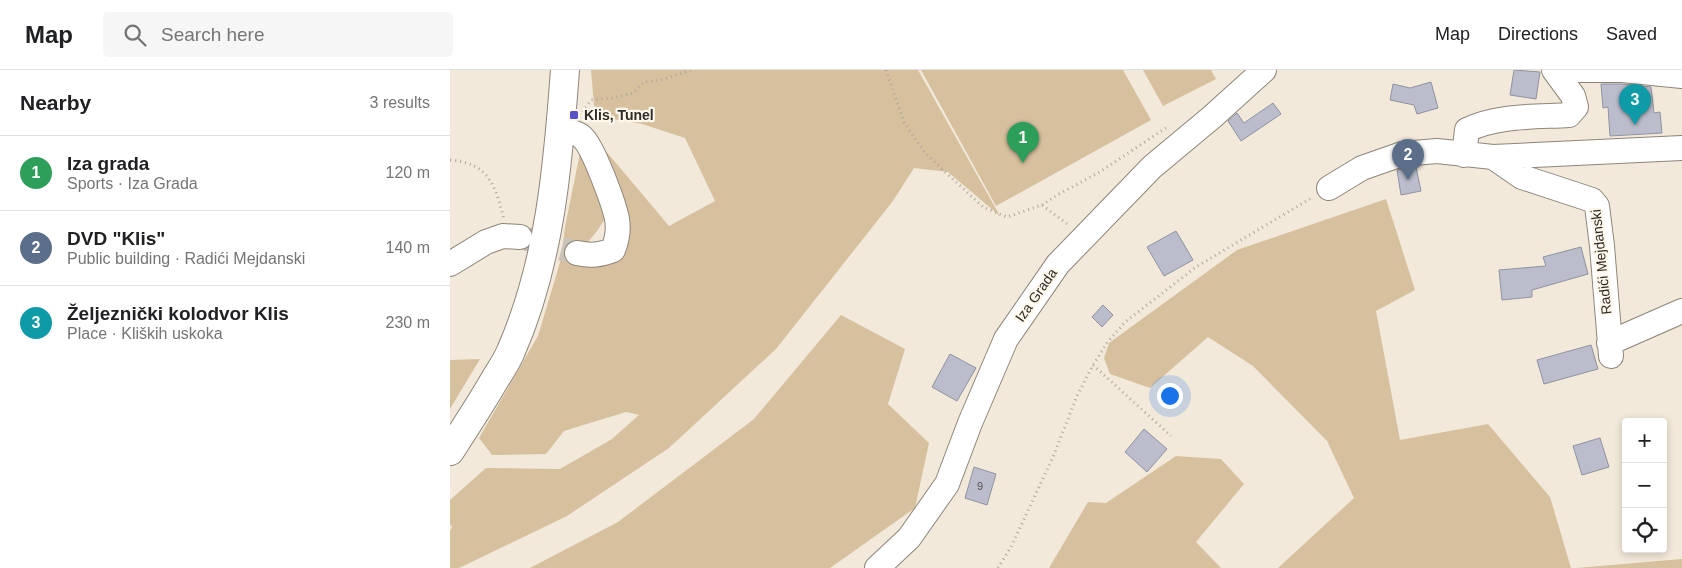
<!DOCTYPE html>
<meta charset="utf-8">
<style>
:root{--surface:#fff;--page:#f6f6f6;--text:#202124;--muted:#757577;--line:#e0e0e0;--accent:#1a73e8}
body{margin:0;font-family:Arial,sans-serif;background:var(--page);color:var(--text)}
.controls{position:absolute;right:15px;bottom:15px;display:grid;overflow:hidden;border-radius:5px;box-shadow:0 2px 8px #0003}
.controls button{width:45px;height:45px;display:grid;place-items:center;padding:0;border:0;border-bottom:1px solid var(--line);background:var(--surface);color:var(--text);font:25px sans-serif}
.you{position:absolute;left:719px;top:325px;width:18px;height:18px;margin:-12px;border:4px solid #fff;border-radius:50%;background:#1a73e8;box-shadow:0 0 0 8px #1a73e833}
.badge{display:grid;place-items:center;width:32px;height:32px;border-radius:50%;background:var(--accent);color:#fff;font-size:16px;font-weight:700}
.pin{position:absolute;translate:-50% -41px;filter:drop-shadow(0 1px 2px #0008)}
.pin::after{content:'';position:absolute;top:26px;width:18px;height:15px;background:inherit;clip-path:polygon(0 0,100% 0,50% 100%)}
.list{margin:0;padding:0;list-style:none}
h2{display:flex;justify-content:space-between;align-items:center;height:65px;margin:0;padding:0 20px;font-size:21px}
h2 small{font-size:16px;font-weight:400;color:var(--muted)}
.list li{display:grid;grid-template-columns:32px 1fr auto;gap:15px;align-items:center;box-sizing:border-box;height:75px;padding:0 20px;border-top:1px solid var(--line)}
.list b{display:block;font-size:19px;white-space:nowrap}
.list p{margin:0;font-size:16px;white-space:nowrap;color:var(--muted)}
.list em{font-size:16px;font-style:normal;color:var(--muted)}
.icon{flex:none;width:28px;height:28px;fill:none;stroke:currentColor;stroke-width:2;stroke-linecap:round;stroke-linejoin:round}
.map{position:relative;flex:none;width:1232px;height:498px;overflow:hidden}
header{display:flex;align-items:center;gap:30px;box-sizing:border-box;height:70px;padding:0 25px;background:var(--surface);border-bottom:1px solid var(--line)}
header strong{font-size:24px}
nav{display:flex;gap:28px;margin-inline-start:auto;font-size:18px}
.search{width:350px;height:45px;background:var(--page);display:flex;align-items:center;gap:12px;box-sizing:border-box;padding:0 18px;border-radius:5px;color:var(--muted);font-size:19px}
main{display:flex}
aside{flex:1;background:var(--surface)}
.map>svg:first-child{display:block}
.green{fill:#d7c09d}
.building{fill:#bbbdcc;stroke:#9092a0}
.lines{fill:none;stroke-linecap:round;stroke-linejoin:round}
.minor-tunnel{stroke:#cbc3b7;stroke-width:24;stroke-dasharray:24 12;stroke-linecap:butt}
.minor-casing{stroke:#8e8579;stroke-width:26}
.major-casing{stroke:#8e8579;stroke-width:30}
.path{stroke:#aea79c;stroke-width:3;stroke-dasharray:1 4;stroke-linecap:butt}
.minor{stroke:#fff;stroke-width:24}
.major{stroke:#fff;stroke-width:28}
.poi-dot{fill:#5a50c8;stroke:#fef7eb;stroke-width:2}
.labels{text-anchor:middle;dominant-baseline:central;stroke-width:4.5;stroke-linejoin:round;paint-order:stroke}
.number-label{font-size:11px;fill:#525050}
.poi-label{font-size:14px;font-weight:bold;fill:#2f2b26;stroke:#fef7eb;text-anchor:start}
.street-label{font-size:14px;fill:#2f2b26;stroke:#fef7eb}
</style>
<header>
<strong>Map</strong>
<div class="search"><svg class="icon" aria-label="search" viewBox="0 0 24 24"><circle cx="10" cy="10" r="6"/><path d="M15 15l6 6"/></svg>Search here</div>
<nav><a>Map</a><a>Directions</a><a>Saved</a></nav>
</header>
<main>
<aside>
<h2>Nearby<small>3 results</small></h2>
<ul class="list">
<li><span class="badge" style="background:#2e9e5b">1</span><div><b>Iza grada</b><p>Sports · Iza Grada</p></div><em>120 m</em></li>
<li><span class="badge" style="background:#5c6f8a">2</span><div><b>DVD &quot;Klis&quot;</b><p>Public building · Radići Mejdanski</p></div><em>140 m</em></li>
<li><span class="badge" style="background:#0f9aa8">3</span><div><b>Željeznički kolodvor Klis</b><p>Place · Kliških uskoka</p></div><em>230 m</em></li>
</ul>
</aside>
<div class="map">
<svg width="1232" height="498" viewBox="0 0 1232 498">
<rect width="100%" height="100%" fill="#f2e9db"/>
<path class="green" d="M 141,0 L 468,0 L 550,146 L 498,102 L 464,98 L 443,131 L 326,279 L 219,378 L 117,446 L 9,498 L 0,498 L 0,461 L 2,457 L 0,454 L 0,430 L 36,398 L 110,399 L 162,369 L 189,345 L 176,342 L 114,361 L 96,384 L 42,385 L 29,368 L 88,266 L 111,189 L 115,157 L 130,83 L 159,143 L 147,161 L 127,186 L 166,181 L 180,165 L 155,80 L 219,156 L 265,131 L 235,68 L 192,54 L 145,46 Z
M 471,0 L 673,0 L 701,50 L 546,136 Z
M 693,0 L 761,0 L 766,9 L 713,36 Z
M 936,129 L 965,220 L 926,241 L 950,370 L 1038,354 L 1100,427 L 1121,498 L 828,498 L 904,428 L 877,371 L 803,296 L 758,267 L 700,318 L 660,304 L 654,288 L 659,273 L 787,180 Z
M 391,245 L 455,279 L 438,334 L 479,373 L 465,438 L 380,498 L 80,498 L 168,452 L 304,349 Z
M 30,289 L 0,339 L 0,290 Z
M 726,386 L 771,389 L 794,414 L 746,472 L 771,498 L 599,498 L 638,432 L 656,433 Z
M 1232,489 L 1232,498 L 1126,498 Z"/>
<path class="building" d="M 1064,0 L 1090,2 L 1086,29 L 1060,25 Z
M 981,12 L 988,38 L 967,44 L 964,35 L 940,30 L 943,14 L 960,18 Z
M 1151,14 L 1171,14 L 1201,17 L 1204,43 L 1210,42 L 1212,63 L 1160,66 L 1158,37 L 1153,38 Z
M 823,33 L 831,44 L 791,71 L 778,51 L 787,43 L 794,53 Z
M 966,97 L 971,121 L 951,125 L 947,100 Z
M 726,161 L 743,190 L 714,206 L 697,177 Z
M 1131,177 L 1138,204 L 1082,220 L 1082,227 L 1052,230 L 1049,200 L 1096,196 L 1093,187 Z
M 653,235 L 663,245 L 652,257 L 642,247 Z
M 1141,275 L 1148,299 L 1094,314 L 1087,290 Z
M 500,284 L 526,298 L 507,331 L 482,317 Z
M 694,359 L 717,379 L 697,402 L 675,382 Z
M 1150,368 L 1159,397 L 1132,405 L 1123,376 Z
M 524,397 L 546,404 L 537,435 L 515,428 Z"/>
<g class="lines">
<path class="minor-tunnel" d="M 77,169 L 127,183"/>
<g class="minor-casing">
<path id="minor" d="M 1105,0 L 1172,0 L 1232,6
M 110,60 C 117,61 127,62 132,67 C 143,76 164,134 167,149 C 169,160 167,170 163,180 C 150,185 141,186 127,183
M 1014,85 L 1017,60 C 1047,45 1086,47 1119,45 L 1126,37 L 1123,26 L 1104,0
M 1043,87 L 1072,107 L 1142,130 L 1147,136 L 1152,176 L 1161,286
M 879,118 L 912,98 L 952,84 L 987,81 L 1043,87 L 1232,78
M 0,194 L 36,172 L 53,166 L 70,167
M 1159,273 L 1232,241
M 427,498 L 459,468 L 497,414 L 520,353 L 556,269 L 608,194 L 702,97 L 762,47 L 814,0"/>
</g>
<g class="major-casing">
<path id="major" d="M 0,381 C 15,358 30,335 44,311 C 50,301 57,291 61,281 C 100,192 108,95 115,0"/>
</g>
<path class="path" d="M 436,0 L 454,52 L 475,83 L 533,137 L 557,147 L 592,135 L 620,156
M 133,42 L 141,30 L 163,28 L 183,23 L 194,12 L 211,10 L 241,0
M 0,90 C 39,93 45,115 54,149
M 592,135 L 609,124 L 648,103 L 716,58
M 643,295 L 721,366
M 548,498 L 561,477 L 603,387 L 627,326 L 643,295 L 657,273 L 675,252 L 746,197 L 863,127"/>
<use href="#minor" class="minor"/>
<use href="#major" class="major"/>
</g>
<rect class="poi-dot" x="119" y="40" width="10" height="10" rx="2.5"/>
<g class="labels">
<g class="number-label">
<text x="530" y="416">9</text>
</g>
<g class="poi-label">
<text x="134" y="45">Klis, Tunel</text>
</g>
<g class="street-label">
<text transform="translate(1151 192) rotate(-96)">Radići Mejdanski</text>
<text transform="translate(586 225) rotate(-55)">Iza Grada</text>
</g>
</g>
</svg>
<div class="controls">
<button>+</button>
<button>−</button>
<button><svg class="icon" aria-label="locate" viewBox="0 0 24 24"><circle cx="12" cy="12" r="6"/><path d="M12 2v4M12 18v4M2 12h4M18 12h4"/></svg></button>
</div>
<div class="you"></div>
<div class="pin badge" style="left:573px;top:93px;background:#2e9e5b">1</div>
<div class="pin badge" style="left:958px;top:110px;background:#5c6f8a">2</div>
<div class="pin badge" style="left:1185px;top:55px;background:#0f9aa8">3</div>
</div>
</main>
